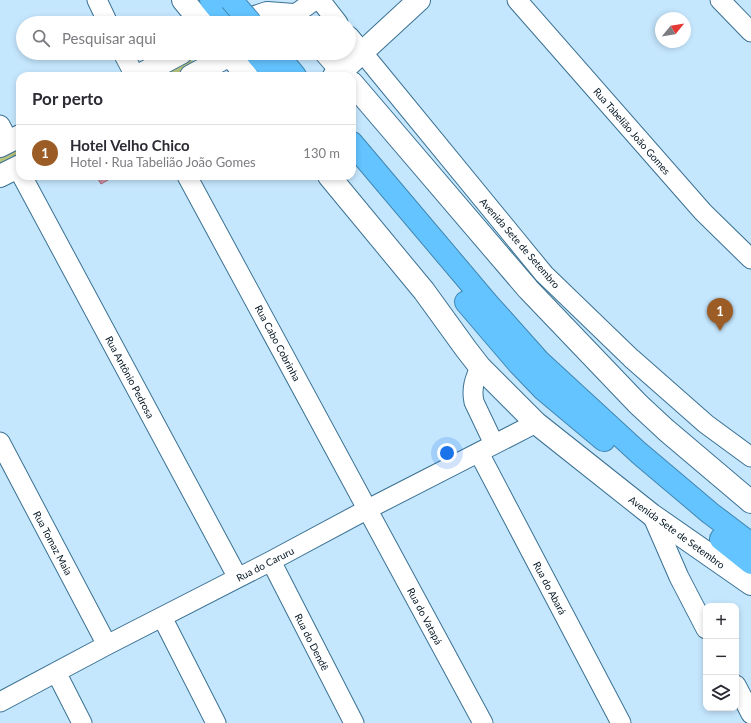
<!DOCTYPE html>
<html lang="pt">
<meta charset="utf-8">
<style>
:root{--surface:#fff;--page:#f7f7f7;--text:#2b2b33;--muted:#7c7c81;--line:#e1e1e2;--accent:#9c5c25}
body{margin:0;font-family:Lato,sans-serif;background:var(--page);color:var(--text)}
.controls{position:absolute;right:12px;bottom:12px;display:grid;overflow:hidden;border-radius:8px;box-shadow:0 2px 6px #0003}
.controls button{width:36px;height:36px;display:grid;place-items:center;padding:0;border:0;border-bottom:1px solid var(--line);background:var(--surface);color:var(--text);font:20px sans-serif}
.compass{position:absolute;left:655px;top:12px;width:36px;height:36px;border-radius:50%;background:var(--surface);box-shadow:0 2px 6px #0003;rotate:60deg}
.you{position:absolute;left:447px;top:453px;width:14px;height:14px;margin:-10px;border:3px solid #fff;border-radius:50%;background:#1a73e8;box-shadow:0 0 0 6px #1a73e833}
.badge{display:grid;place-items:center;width:26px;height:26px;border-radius:50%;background:var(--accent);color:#fff;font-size:13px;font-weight:700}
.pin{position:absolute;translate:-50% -33px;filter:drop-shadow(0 1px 2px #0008)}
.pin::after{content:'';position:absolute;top:21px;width:14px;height:12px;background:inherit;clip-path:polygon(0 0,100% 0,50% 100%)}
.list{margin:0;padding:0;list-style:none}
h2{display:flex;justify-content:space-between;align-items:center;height:52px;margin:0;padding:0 16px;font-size:17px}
h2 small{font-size:13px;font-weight:400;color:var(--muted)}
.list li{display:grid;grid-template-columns:26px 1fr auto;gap:12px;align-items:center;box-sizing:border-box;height:56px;padding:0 16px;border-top:1px solid var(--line)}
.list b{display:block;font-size:15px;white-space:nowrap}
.list p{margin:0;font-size:13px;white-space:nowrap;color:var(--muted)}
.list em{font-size:13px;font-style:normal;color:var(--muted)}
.icon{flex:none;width:22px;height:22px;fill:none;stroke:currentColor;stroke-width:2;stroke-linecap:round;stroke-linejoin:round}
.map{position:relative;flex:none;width:751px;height:723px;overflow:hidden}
.search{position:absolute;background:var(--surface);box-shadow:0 2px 6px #0003;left:16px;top:16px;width:340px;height:44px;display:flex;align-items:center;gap:10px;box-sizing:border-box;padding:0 14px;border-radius:22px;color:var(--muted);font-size:15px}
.panel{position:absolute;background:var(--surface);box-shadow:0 2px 6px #0003;left:16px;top:72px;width:340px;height:108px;border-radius:12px}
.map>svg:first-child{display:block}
.grass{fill:url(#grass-tufts)}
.building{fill:url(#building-hatch);stroke:#a4697d}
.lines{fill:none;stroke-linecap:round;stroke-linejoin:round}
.street-casing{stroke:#3a7193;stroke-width:21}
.secondary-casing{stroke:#3a7193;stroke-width:24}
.highway-casing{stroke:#4086b1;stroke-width:24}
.street{stroke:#fff;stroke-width:19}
.secondary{stroke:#fff;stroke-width:22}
.highway{stroke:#63c4ff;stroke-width:22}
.highway-bridge-casing{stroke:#4086b1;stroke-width:24;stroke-linecap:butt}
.highway-bridge{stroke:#63c4ff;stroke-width:22}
.labels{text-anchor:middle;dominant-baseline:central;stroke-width:4;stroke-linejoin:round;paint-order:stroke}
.street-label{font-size:10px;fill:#001320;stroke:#fff}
</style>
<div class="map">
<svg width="751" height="723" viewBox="0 0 751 723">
<defs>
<pattern id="grass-tufts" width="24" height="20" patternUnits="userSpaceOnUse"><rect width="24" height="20" fill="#b5c37d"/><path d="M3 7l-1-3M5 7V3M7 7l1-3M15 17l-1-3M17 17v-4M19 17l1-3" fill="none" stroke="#9aa76c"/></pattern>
<pattern id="building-hatch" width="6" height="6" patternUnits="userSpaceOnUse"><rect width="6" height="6" fill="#d798ac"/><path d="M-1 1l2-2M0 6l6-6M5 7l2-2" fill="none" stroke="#b78294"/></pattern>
</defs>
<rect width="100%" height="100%" fill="#c5e7fe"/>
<path class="grass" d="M 185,59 L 201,63 L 175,76 L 151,76 Z
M 20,143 L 20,158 L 0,169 L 0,153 Z"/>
<path class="building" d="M 96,176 L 115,176 L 101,184 Z"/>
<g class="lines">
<g class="street-casing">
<path id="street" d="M 97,0 L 108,23
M 320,0 L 338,23
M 517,0 L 703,212 L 751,259
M 720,0 L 751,32
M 294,15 L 315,0
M 349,36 L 544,274 L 631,358 L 706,424 L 751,457
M 123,53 L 135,76
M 0,125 L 9,142
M 22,176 L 238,578
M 187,176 L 483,723
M 480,367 C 475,379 471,388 474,402 L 494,444
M 0,442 L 107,645
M 479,453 L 621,723
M 652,515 L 679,577 L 706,629
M 271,561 L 354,723
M 162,617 L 216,723
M 56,672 L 82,723
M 736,685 L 751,714
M 0,702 L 107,645 L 271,561 L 368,509 L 536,423"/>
</g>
<g class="secondary-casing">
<path id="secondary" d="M 183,0 L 202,23
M 238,23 L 267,13 L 294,15
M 228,53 L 247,76
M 326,53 L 346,76
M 138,76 L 181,53
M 191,76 L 230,55
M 334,76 L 342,71 L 419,0
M 352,83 L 528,289 L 638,404 L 666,430 L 751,502
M 0,146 L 20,136
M 0,176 L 20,166
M 329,176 L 424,291 L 466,349 L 480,367 L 536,423 L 652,515 L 751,584"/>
</g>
<g class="highway-casing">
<path id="highway" d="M 211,0 L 230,23
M 256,53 L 275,76
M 276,53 L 295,76
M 352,143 L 488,304 L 539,361 L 639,453 L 710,513 L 751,544
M 466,302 L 519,364 L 543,389 L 604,440
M 721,539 L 751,563"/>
</g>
<use href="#street" class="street"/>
<use href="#secondary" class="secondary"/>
<use href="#highway" class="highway"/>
<g class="highway-bridge-casing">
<path id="highway-bridge" d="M 231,0 L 251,23"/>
</g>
<use href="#highway-bridge" class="highway-bridge"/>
</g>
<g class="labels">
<g class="street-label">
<text transform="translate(632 131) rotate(49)">Rua Tabelião João Gomes</text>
<text transform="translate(520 243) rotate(49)">Avenida Sete de Setembro</text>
<text transform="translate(278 343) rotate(62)">Rua Cabo Cobrinha</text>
<text transform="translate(130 377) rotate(62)">Rua Antônio Pedrosa</text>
<text transform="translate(677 532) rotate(36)">Avenida Sete de Setembro</text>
<text transform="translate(53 543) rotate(62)">Rua Tomaz Maia</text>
<text transform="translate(265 564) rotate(-27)">Rua do Caruru</text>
<text transform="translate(550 588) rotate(62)">Rua do Abará</text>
<text transform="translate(425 616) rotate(62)">Rua do Vatapá</text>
<text transform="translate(312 642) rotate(63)">Rua do Dendê</text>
</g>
</g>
</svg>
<div class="controls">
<button>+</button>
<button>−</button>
<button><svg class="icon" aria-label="layers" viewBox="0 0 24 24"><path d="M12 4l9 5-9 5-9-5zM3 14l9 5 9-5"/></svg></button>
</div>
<svg class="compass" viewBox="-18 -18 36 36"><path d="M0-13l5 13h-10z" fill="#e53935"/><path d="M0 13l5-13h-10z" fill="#7c7c81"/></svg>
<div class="you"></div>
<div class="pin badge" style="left:720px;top:331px">1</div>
<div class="search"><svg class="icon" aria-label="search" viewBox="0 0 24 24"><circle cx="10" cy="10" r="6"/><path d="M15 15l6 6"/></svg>Pesquisar aqui</div>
<section class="panel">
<h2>Por perto<small></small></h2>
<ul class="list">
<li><span class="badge">1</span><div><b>Hotel Velho Chico</b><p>Hotel · Rua Tabelião João Gomes</p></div><em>130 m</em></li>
</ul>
</section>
</div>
